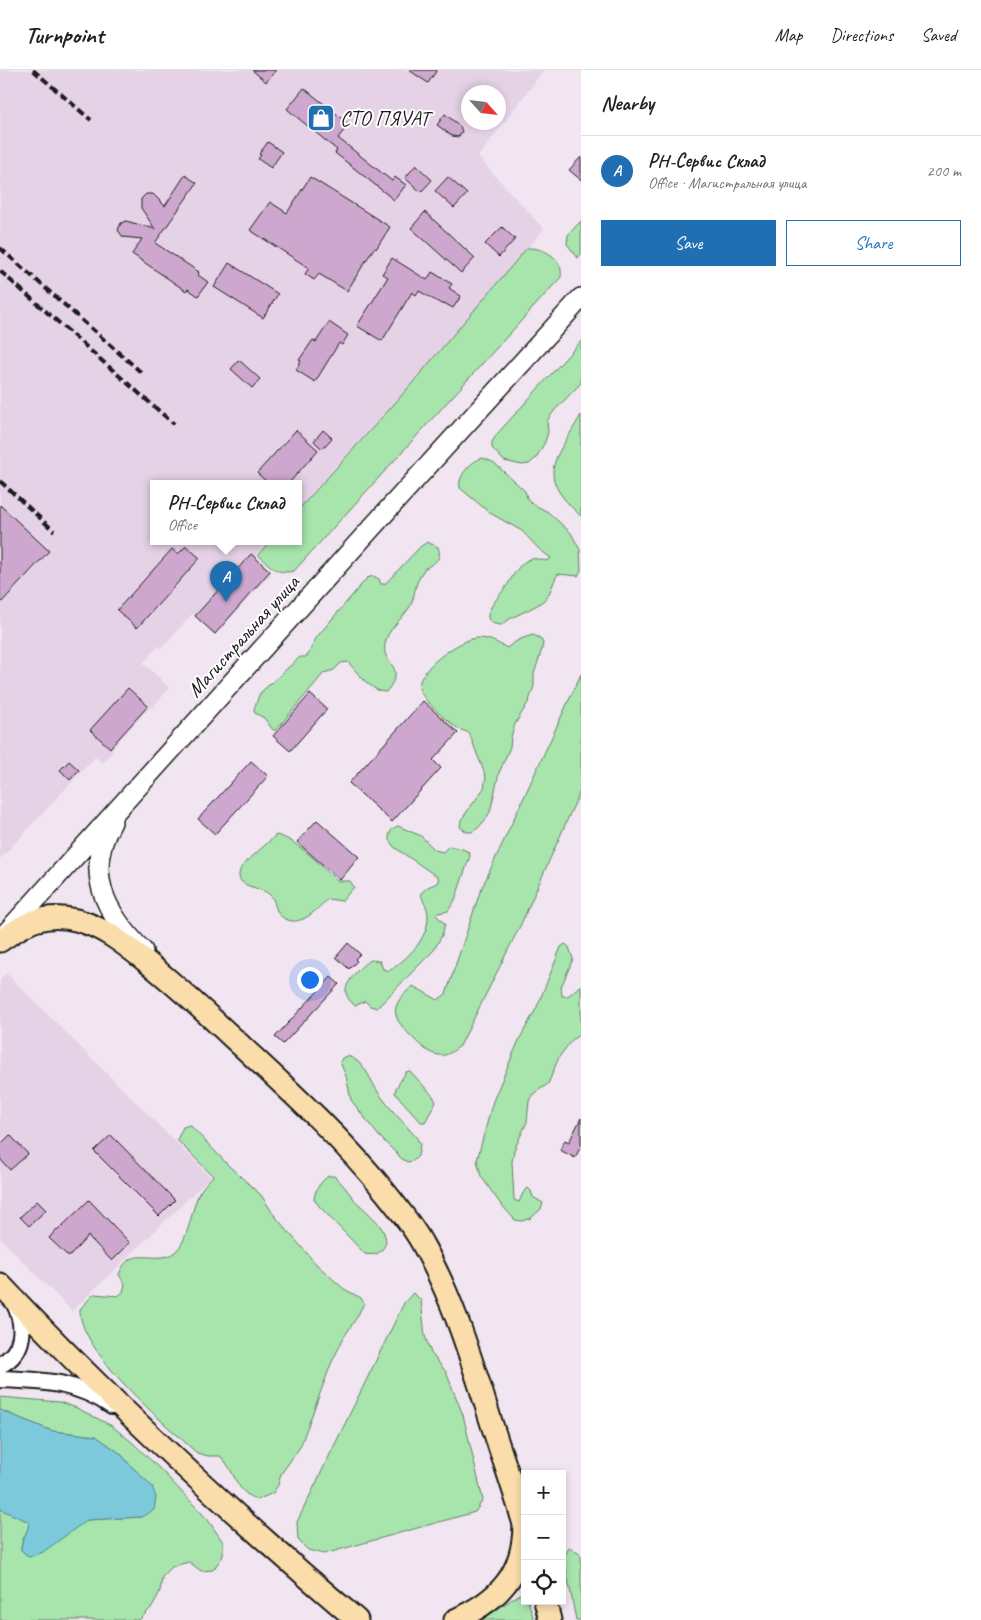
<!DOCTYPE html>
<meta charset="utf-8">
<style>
:root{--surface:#fff;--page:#f6f6f6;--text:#222;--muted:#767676;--line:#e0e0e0;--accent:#1f6fb2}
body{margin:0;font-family:Caveat,sans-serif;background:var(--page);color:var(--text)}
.controls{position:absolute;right:15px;bottom:15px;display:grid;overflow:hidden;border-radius:0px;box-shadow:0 2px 8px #0003}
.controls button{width:45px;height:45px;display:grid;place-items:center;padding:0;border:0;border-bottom:1px solid var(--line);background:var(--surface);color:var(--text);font:25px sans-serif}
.compass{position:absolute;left:461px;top:15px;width:45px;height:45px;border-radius:50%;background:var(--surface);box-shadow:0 2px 8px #0003;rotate:117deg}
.you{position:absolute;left:309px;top:909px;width:18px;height:18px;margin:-12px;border:4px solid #fff;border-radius:50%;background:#1a73e8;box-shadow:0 0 0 8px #1a73e833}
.badge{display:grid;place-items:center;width:32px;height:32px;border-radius:50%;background:var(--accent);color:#fff;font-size:16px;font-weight:700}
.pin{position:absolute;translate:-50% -41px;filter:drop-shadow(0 1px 2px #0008)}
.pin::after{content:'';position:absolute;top:26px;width:18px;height:15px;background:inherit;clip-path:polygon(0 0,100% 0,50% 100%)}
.popup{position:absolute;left:150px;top:410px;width:152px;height:65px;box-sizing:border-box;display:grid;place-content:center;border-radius:0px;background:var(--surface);filter:drop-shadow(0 1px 4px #0005);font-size:16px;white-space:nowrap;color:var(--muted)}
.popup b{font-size:19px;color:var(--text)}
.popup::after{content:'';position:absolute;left:50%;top:100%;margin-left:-10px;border:10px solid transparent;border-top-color:var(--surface)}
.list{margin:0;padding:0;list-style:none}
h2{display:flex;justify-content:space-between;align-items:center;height:65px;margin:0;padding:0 20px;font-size:21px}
h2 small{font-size:16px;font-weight:400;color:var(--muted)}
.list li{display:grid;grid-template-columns:32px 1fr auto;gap:15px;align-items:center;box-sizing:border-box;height:70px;padding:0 20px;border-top:1px solid var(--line)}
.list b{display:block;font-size:19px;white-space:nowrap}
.list p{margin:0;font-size:16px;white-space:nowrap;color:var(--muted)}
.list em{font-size:16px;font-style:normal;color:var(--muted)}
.actions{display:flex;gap:10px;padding:15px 20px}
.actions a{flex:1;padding:11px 0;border:1px solid var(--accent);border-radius:0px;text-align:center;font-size:18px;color:var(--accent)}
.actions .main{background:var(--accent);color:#fff}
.icon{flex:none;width:28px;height:28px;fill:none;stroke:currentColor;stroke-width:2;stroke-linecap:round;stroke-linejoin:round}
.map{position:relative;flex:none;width:581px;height:1550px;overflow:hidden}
header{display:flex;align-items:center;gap:30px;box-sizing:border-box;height:70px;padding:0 25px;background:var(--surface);border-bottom:1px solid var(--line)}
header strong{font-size:24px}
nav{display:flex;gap:28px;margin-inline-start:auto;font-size:18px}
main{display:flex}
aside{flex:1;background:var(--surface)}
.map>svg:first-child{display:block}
.built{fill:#e6d2e7;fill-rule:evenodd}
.green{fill:#a7e5ad;stroke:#628064}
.water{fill:#7dc9dc;stroke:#56848f}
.building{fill:#cea7cf;stroke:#1c1c1c}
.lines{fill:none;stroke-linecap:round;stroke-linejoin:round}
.tertiary-casing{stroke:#1c1c1c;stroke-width:20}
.secondary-casing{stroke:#1c1c1c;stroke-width:22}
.primary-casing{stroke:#1c1c1c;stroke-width:25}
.tertiary{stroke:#fff;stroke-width:16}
.secondary{stroke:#fff;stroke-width:19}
.primary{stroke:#faddab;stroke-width:21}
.rail{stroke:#1c1c1c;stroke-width:4;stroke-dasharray:8 4;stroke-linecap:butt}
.labels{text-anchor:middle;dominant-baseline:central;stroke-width:4;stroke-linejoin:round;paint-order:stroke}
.poi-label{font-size:21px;fill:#1c1c1c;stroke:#fff;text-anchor:start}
.street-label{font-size:21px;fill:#1c1c1c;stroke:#fff}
</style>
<header>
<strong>Turnpoint</strong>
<nav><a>Map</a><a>Directions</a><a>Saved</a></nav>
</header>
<main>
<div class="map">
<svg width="581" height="1550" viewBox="0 0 581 1550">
<rect width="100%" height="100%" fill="#f0e5f1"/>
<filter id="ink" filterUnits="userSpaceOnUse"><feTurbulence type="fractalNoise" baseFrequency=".02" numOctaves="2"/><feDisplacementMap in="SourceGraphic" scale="10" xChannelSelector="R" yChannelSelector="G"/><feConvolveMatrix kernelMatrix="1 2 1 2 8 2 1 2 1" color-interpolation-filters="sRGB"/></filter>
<g filter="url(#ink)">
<path class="built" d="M 0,0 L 544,0 L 478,87 L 544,159 L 396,331 L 299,438 L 298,413 L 154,413 L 154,471 L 269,471 L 255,486 L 272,502 L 215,565 L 192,544 L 162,578 L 158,576 L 143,593 L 170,618 L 152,638 L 150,637 L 112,678 L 114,680 L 103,693 L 95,687 L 0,789 ZM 468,22 L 498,22 L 498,52 L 468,52 Z
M 6,903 L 211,1107 L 72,1241 L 0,1168 L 0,910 Z"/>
<path class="green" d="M 581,151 L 581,184 L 578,188 L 567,174 L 568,165 Z
M 527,178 C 543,177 564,188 561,207 L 294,501 C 276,505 271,496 258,485 L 270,471 L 298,471 L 299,439 L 396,332 Z
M 581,271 L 581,313 L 554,341 L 547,351 L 548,362 L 545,372 L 536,388 L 529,394 L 522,395 L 504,391 L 492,378 L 492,372 L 497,364 Z
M 581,345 L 581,446 C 534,404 555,391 581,345 Z
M 483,388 L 493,392 L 525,421 L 527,428 L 531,433 L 548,442 L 571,463 L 580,480 L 581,500 L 578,506 L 558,504 C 552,512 552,524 543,531 C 530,541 513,545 501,555 C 473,553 498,528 505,518 C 512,509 517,495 528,490 C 534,487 541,490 547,491 L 551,488 L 540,480 L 522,461 L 490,443 L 460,418 C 457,406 472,390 483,388 Z
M 427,472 L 438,477 C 443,490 434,493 424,499 C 422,503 419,508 417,513 C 414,521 414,531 409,538 C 401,550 387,560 385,574 C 381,597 409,594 386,622 C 371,622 357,602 348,592 L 341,593 L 334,600 L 324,603 L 276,660 L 273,660 L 264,648 L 255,643 L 254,639 L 260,623 L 300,587 L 305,587 L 308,585 L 316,568 L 367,508 L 373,506 L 379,509 L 381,514 L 385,514 L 420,477 Z
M 533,565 L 540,568 L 543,573 L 542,579 L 534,604 L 534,616 L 529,631 L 515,654 L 511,667 L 510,677 L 499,703 L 490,742 L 485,750 L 478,758 L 472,762 L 467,762 L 460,757 L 461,750 L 484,718 L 486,707 L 469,663 C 465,661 460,660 456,657 C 446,650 425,632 420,621 C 412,602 461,568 478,568 C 489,568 498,573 507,578 C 515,571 522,568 533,565 Z
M 581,604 L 581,719 L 521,854 L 460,976 C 454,980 447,987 439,985 C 429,984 421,976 414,969 C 391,947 388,937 413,916 L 438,930 L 446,924 L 480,822 Z
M 398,756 L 421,766 L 435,780 L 443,782 L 449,776 L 462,779 L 469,782 L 470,786 L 455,830 L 448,841 L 438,843 L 436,845 L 445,854 L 442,865 L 434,880 L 377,938 L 370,936 L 365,931 L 355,936 C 350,931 345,926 346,919 C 347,911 364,891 372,890 C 374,890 377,891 380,891 L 383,899 L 389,901 C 407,889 429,869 428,845 C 428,837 422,831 421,823 L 428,817 L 437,813 L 439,808 L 394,777 L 389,770 C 389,762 391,759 398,756 Z
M 276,765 C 297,769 322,797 337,811 L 350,811 L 354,817 L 342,831 L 328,829 C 316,839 303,857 285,849 C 284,848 280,846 279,844 C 274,838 276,830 269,824 C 257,815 230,818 242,796 Z
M 565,874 L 569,877 L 573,889 L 561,917 L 562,926 L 568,926 L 581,915 L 581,963 L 571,971 L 559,987 L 548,1014 L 533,1024 L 529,1031 L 527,1052 L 514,1080 L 512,1092 L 514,1130 L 519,1132 L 523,1123 L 528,1118 L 531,1121 L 533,1127 L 543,1133 L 541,1139 L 531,1148 L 522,1151 L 515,1150 L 499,1132 L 481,1106 L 477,1090 L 493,1031 L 519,970 L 537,937 L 561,877 Z
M 348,986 C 365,992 369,1008 378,1022 C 388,1037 404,1053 416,1067 L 420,1074 L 418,1086 L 413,1091 L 407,1092 L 401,1088 L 378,1065 L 351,1030 L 346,1006 L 340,992 L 342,988 Z
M 410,1001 L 433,1026 L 436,1032 L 425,1052 L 421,1052 L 395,1023 L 396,1018 L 406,1002 Z
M 190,1055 L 230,1097 L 261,1125 L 274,1145 L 316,1194 L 344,1219 L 361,1228 L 364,1233 L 357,1247 L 344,1267 L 331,1294 L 300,1377 L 281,1404 L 278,1415 L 273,1423 L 257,1430 C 232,1419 237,1402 220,1386 L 208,1386 L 197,1383 C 167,1356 78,1281 80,1239 L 94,1224 L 118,1226 L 123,1222 L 125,1214 L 119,1205 C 130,1172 156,1197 175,1182 C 188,1171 191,1143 197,1128 C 200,1119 207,1113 213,1106 L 177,1070 L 183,1057 Z
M 328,1106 L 334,1106 C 342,1113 347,1120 353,1128 C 364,1141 385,1153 386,1172 C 382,1183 376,1186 365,1184 L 319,1136 L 314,1129 C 315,1119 321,1112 328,1106 Z
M 413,1223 L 421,1230 L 425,1266 L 431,1283 L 446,1302 L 463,1345 L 483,1430 L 475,1442 L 324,1484 L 308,1480 L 298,1470 L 297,1452 L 404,1233 Z
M 0,1327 L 59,1332 L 77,1338 L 112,1356 L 133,1373 L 164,1403 L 208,1450 L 223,1472 L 223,1486 L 213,1500 L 201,1501 L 189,1492 L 173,1496 L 162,1507 L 160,1521 L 153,1536 L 139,1550 L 0,1550 L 0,1439 L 29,1452 C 28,1465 21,1467 21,1480 L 29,1487 L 87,1450 L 141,1447 L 152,1416 L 129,1394 L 121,1384 L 96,1366 L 52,1361 L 0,1340 Z
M 569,1477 L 581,1485 L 581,1550 L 576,1550 L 564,1488 Z
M 523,1522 L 525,1522 L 525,1531 L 528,1531 L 534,1550 L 481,1550 Z"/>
<path class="water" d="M 0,1340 L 52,1361 L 96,1366 L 121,1384 L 129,1394 L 152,1416 L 156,1427 L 154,1440 L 141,1447 L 87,1450 L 43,1482 L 29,1487 L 21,1480 C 21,1467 28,1465 29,1452 L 0,1439 Z"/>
<path class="building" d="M 252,0 L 276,0 L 266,12 Z
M 409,0 L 437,0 L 428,13 Z
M 304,18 L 349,54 L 338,68 L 392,111 L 395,107 L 406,115 L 394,130 L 335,83 L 337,80 L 287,39 Z
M 445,44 L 460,56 L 462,62 L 458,67 L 452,66 L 437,55 Z
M 268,72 L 282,82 L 271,98 L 258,89 L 261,85 L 259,84 Z
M 581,87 L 581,110 L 569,100 Z
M 416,95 L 432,110 L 421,122 L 405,108 Z
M 185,105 L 197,113 L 155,173 L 199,202 L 198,205 L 208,212 L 198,226 L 188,219 L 186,221 L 132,184 L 142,169 L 123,167 L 118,160 L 121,153 L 126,151 L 155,159 L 141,138 L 141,129 L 146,124 L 153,124 L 165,136 Z
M 310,107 L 390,157 L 376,179 L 374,178 L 347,221 L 319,204 L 314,210 L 305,204 L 309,198 L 250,160 L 270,132 L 287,143 Z
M 448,107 L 467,124 L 454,138 L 435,121 Z
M 425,142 L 475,188 L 461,203 L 411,158 Z
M 502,157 L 515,169 L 499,187 L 485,174 Z
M 392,188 L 427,210 L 432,202 L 452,214 L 449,218 L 461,226 L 453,238 L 444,233 L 443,235 L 419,221 L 416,225 L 412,222 L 382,271 L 357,256 L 388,207 L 382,204 Z
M 229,193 L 278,224 L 263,248 L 214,217 Z
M 329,252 L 348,265 L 342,275 L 339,273 L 315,312 L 296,300 L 301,291 L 299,290 L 313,270 L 316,272 Z
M 239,290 L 260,309 L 252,318 L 231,299 Z
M 296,360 L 318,380 L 289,413 L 268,413 L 257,403 Z
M 323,360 L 332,368 L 322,379 L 314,371 Z
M 0,435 L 49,481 L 0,534 Z
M 186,476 L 200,488 L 137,558 L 117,540 L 172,479 L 178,484 Z
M 251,484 L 270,501 L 215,564 L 195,546 Z
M 128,618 L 148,636 L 110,678 L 90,660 Z
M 310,624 L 327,639 L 290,681 L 273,666 Z
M 423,631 L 458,663 L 433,690 L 441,698 L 392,752 L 349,713 Z
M 69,691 L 79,700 L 70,710 L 60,700 Z
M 251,691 L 268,706 L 215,764 L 198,749 Z
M 317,750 L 359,787 L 340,810 L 297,772 Z
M 348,873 L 360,884 L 355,889 L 357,891 L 349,899 L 336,887 Z
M 331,907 L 339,914 L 283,974 L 275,967 Z
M 581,1048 L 581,1076 L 575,1088 L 560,1080 L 565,1070 L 569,1072 Z
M 10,1065 L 28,1084 L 10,1100 L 0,1089 L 0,1075 Z
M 111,1065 L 175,1130 L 159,1146 L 94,1081 Z
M 89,1130 L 130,1173 L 112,1191 L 88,1166 L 69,1187 L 49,1168 L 57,1159 L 58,1160 Z
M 37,1131 L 46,1140 L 29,1156 L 20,1147 Z"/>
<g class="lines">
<g class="tertiary-casing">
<path id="tertiary" d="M 0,1295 C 25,1282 26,1255 14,1232
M 0,1309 C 42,1311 77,1311 112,1336"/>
</g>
<g class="secondary-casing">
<path id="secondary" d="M 112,752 C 83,803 106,844 143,881
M 6,863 L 394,433 L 581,228"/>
</g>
<g class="primary-casing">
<path id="primary" d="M 0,871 C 26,853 43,842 76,850 C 101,856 123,873 143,889 C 175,914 204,941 234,969 C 287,1018 341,1067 386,1123 C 399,1139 412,1155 422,1173 C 452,1226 470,1285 488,1342 C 500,1381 514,1419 525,1458
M 0,1214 C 113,1334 232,1444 357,1550
M 545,1531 L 550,1550
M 455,1550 C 499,1530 524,1504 524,1454"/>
</g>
<use href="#tertiary" class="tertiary"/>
<use href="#secondary" class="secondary"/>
<use href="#primary" class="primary"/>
<path class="rail" d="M 33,0 L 91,50
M 0,178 L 143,304
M 0,201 L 174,354
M 0,411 L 54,461"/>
</g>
</g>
<defs>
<g id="shop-square" transform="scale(1.4375)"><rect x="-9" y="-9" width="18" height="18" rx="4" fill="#1f6fb2" stroke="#fff"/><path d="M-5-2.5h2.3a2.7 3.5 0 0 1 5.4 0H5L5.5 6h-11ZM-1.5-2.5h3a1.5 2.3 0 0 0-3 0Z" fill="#fff"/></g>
</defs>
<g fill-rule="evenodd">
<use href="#shop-square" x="321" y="48"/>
</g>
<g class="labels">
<g class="poi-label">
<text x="340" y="48">СТО ПЯУАТ</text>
</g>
<g class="street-label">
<text transform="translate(243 566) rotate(-48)">Магистральная улица</text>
</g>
</g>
</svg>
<div class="controls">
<button>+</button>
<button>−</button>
<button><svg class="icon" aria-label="locate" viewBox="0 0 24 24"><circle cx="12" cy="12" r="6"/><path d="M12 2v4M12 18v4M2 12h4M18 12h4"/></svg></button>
</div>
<svg class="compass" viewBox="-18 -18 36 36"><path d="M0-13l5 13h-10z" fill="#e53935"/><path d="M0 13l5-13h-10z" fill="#767676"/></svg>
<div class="you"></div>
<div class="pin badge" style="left:226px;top:532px">A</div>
<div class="popup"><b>РН-Сервис Cклад</b>Office</div>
</div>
<aside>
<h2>Nearby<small></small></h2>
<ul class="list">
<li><span class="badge">A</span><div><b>РН-Сервис Cклад</b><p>Office · Магистральная улица</p></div><em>200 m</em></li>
</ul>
<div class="actions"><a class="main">Save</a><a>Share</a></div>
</aside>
</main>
